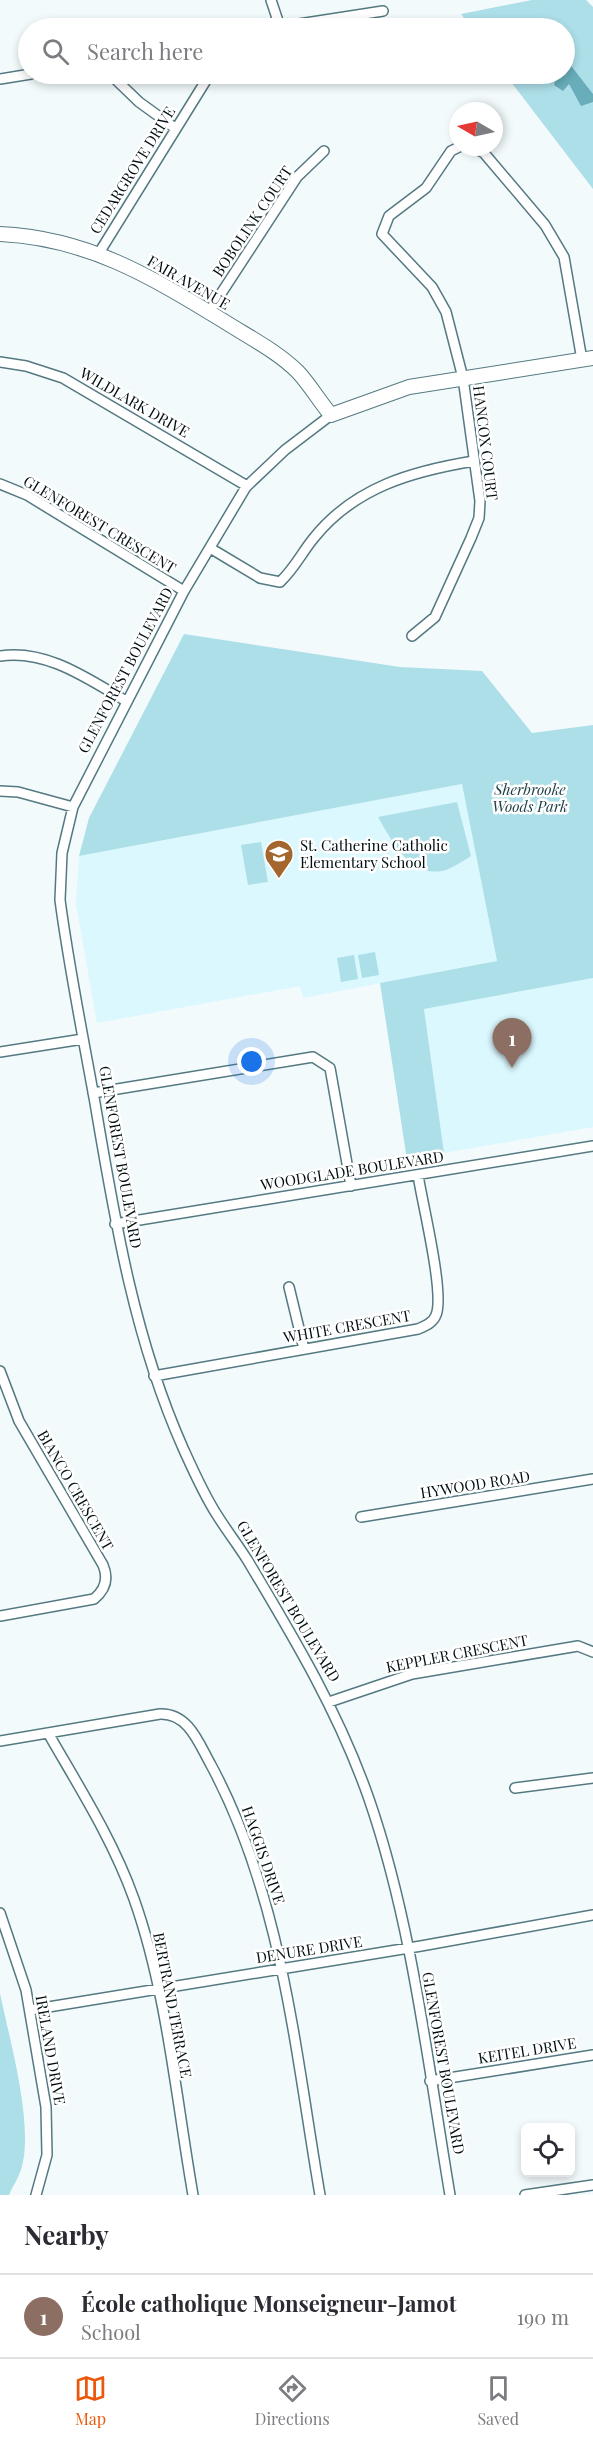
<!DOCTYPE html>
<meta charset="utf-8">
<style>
:root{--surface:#fff;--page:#f2f2f3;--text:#2b2b33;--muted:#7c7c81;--line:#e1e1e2;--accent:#ea580c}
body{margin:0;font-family:"Playfair Display",serif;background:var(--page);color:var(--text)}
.controls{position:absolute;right:18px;bottom:18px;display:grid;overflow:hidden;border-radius:9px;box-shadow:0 3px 9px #0003}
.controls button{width:54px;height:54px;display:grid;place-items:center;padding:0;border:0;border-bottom:2px solid var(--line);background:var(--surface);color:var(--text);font:30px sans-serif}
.compass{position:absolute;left:449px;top:102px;width:54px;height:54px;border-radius:50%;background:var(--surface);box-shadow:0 3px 9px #0003;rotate:279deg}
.you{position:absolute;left:252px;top:1062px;width:21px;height:21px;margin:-15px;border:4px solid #fff;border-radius:50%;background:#1a73e8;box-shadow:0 0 0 9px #1a73e833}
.badge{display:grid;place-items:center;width:39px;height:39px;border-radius:50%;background:var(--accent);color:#fff;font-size:20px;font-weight:700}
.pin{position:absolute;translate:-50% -50px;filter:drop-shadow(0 2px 3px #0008)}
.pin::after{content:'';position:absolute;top:32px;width:21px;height:18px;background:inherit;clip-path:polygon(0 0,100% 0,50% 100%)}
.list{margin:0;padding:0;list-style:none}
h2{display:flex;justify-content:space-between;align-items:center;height:78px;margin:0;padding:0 24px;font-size:26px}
h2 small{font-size:20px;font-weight:400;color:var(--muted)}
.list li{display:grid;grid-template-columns:39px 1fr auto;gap:18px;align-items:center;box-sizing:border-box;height:84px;padding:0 24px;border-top:2px solid var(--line)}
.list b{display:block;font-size:22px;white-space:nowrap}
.list p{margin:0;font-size:20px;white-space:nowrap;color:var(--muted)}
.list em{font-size:20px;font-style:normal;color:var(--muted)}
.icon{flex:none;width:33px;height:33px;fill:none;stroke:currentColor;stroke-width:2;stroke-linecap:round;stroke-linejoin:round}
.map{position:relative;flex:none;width:593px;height:2195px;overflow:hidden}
.search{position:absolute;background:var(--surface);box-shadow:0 3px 9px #0003;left:18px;right:18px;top:18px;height:66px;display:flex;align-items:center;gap:15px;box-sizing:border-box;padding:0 21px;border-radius:33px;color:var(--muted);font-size:22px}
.sheet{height:162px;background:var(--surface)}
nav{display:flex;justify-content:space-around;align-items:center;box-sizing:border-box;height:84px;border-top:2px solid var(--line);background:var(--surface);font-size:16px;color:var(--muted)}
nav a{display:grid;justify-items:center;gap:3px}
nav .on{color:var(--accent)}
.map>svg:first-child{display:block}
.built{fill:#daf8fe}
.green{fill:#addfe9}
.water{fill:#68adb9}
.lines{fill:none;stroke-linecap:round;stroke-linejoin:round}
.street-casing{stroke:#547980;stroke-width:12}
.secondary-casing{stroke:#547980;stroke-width:16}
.street{stroke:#fff;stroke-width:9}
.secondary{stroke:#fff;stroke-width:14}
.labels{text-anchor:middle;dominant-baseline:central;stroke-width:5;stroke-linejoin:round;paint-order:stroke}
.street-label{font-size:15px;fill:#020f11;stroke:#fff}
.park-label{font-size:15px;font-style:italic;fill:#1a3c42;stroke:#fff}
.poi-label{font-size:15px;fill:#020f11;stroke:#fff;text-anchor:start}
</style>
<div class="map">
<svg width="593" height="2195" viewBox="0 0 593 2195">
<rect width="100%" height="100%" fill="#f2fafc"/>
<path class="built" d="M 462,784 L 497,961 L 303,998 L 300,986 L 97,1023 L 76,904 L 79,856 Z
M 593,978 L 593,1127 L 444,1153 L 424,1009 Z"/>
<path class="green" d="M 532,0 L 586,0 L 593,7 L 593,189 L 505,74 L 564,74 L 564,28 L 471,28 L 461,14 Z
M 184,634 L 400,667 L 482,671 L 532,733 L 593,725 L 593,978 L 424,1009 L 444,1153 L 407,1160 L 380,983 L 497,961 L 462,784 L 79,856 L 89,818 Z
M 457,802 L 471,856 C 463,861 454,867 446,870 C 411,880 392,841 378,817 Z
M 261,842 L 268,882 L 248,885 L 241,845 Z
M 375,952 L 379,975 L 362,978 L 358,955 Z
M 354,955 L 358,979 L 341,982 L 337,958 Z
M 0,1993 C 9,2038 35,2127 21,2170 C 18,2179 12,2187 9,2195 L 0,2195 Z"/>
<path class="water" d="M 565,58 L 593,94 L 593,102 L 581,106 L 569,84 L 563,91 L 554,85 L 556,74 L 564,74 Z"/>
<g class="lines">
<g class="street-casing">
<path id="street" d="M 271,0 L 280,27
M 273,28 L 383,11
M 110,74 L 139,102 L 175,128
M 0,79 L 31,74
M 472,147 L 484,153 L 545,225 L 564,257 L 582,360
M 99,253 L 210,74
M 209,312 L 297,177 L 324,151
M 0,362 L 26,366 L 63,378 L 247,486
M 331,415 L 285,450 L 246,487 L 184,591 L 73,807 L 62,853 L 60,900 C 69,968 83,1036 95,1103 C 115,1221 134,1338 183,1448 C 193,1470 204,1495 217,1515 C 227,1531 238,1545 248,1561 C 294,1638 339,1713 369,1799 C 412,1923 428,2065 450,2195
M 0,484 L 27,495 L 184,591
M 210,548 L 260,578 L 280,582 C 294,569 301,554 313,539 C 354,487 413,471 474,461
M 412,636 L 435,617 L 471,538 L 479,518 L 480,501 L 463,378 L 446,312 L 432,287 L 382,234 L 389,216 L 426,188 L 451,151 L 459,147
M 0,656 C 47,649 88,679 126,701
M 0,791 L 18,792 L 73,807
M 0,1052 L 83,1039
M 93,1093 L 313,1057 L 330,1068 L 351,1186
M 115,1224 L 593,1146
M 289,1287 L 304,1349
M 0,1371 L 19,1421 L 103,1565 C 109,1579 105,1590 94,1599 L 0,1616
M 154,1376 L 418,1329 C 425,1326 433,1323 436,1315 C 445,1294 422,1202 418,1175
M 361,1517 L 593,1479
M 329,1702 L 412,1674 L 578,1646 L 593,1652
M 48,1733 C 79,1787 113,1840 134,1899 C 167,1992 176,2098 193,2195
M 0,1741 L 160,1714 C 189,1713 199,1744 211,1765 C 282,1897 295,2050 320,2195
M 515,1788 L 593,1778
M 0,1913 L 26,1990 L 46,2107 L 47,2155 L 36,2195
M 30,2010 L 421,1946 L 593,1915
M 430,2081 L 593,2055
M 525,2195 L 593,2185"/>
</g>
<g class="secondary-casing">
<path id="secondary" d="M 0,234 C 87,238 150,276 222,320 C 247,336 277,351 298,372 C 310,385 320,402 331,415 L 409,387 L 593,358"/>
</g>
<use href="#street" class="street"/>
<use href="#secondary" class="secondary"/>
</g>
<defs>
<g id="school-pin" transform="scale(1.5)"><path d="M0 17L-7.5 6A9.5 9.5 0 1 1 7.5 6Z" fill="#a5662d" stroke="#fff"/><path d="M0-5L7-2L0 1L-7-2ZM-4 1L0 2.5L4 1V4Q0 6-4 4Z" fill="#fff"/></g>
</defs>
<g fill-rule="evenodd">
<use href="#school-pin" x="279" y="854"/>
</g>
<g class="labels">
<g class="street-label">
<text transform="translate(132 170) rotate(-58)">CEDARGROVE DRIVE</text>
<text transform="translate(252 221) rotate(-56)">BOBOLINK COURT</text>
<text transform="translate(189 282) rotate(30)">FAIR AVENUE</text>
<text transform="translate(135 402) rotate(30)">WILDLARK DRIVE</text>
<text transform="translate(486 443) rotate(83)">HANCOX COURT</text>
<text transform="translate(100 524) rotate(31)">GLENFOREST CRESCENT</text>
<text transform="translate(125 670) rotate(-62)">GLENFOREST BOULEVARD</text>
<text transform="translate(121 1157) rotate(80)">GLENFOREST BOULEVARD</text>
<text transform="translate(352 1170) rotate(-9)">WOODGLADE BOULEVARD</text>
<text transform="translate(347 1326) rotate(-10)">WHITE CRESCENT</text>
<text transform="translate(475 1484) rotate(-9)">HYWOOD ROAD</text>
<text transform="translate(76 1490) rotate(60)">BIANCO CRESCENT</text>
<text transform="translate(289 1601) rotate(59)">GLENFOREST BOULEVARD</text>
<text transform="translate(457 1653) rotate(-11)">KEPPLER CRESCENT</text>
<text transform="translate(264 1855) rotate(71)">HAGGIS DRIVE</text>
<text transform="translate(309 1949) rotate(-9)">DENURE DRIVE</text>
<text transform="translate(173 2005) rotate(79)">BERTRAND TERRACE</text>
<text transform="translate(51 2050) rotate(80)">IRELAND DRIVE</text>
<text transform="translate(527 2050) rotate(-9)">KEITEL DRIVE</text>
<text transform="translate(444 2063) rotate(80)">GLENFOREST BOULEVARD</text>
</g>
<g class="park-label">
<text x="530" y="789">Sherbrooke<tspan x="530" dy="17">Woods Park</tspan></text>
</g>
<g class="poi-label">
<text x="300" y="845">St. Catherine Catholic<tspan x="300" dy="17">Elementary School</tspan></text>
</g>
</g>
</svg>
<div class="controls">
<button><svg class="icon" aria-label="locate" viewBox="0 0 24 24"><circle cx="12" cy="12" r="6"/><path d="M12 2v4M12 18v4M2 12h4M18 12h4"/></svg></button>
</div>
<svg class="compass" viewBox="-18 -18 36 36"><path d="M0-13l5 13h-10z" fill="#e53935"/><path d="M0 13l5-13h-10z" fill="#7c7c81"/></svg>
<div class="you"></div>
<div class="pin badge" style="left:512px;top:1068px;background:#8d6e63">1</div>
<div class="search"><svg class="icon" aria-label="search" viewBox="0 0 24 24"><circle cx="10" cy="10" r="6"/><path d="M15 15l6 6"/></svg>Search here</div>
</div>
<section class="sheet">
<h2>Nearby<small></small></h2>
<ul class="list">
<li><span class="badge" style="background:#8d6e63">1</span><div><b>École catholique Monseigneur-Jamot</b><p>School</p></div><em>190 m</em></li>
</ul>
</section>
<nav>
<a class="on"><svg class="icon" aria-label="map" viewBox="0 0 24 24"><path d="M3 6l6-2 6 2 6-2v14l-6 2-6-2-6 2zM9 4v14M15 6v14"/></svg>Map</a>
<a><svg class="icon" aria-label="directions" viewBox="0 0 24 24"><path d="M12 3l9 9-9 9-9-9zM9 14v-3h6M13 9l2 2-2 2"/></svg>Directions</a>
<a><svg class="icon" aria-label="saved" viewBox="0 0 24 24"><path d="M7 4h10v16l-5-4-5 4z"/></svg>Saved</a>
</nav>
